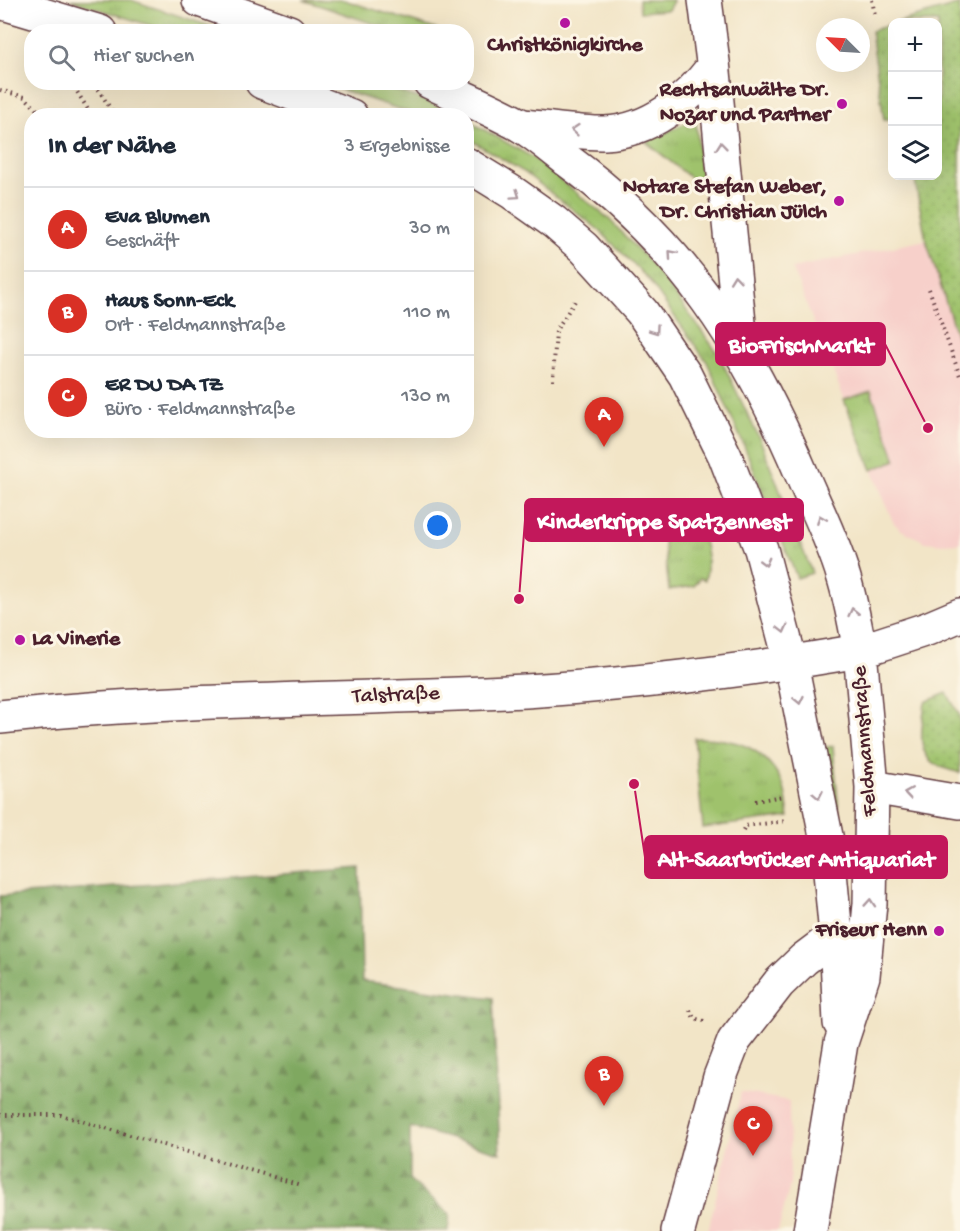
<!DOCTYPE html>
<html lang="de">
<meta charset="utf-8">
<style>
:root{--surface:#fff;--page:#f2f2f3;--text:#1f2937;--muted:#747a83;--line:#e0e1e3;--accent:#d93025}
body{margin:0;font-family:"Gochi Hand",sans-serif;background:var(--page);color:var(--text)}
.controls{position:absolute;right:18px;top:18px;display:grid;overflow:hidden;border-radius:12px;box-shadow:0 6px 24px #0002}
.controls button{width:54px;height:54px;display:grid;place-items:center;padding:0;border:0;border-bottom:2px solid var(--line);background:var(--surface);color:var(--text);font:30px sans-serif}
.compass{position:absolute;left:816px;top:18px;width:54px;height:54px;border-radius:50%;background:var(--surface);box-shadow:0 6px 24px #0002;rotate:294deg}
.you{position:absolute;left:438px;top:526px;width:21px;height:21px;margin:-15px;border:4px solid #fff;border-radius:50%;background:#1a73e8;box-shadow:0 0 0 9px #1a73e833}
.badge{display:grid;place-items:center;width:39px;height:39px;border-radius:50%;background:var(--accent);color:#fff;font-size:20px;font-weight:700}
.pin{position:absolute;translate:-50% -50px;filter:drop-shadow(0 2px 3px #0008)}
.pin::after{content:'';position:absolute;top:32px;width:21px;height:18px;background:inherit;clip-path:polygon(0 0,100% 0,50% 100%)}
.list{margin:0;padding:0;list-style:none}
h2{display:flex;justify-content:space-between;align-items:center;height:78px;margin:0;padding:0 24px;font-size:26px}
h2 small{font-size:20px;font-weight:400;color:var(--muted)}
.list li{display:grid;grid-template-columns:39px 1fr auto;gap:18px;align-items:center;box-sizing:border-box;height:84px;padding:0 24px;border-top:2px solid var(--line)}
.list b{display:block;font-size:22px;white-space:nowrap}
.list p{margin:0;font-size:20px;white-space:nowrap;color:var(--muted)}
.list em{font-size:20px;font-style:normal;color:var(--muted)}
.icon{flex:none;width:33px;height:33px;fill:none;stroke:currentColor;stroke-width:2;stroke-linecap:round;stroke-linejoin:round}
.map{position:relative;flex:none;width:960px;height:1231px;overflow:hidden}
.search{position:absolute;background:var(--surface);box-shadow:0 6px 24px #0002;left:24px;top:24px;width:450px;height:66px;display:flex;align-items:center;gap:15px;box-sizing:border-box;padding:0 21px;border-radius:24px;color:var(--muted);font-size:22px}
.panel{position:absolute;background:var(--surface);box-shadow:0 6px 24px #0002;left:24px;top:108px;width:450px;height:330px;border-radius:24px}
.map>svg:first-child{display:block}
.built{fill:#f7d0ca}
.grass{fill:url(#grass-tufts);stroke:#74704c;stroke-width:1.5}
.forest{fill:url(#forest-firs);stroke:#646446;stroke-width:1.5}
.garden{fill:url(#garden-dots);stroke:#74704c;stroke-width:1.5}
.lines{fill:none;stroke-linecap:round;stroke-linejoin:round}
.minor-casing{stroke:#633d42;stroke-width:36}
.major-casing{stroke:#633d42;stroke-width:36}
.path{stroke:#633d42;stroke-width:4;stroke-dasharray:1.5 4.5;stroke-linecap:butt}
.minor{stroke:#fff;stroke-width:33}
.major{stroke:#fff;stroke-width:33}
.oneway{stroke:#ae9aa0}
.poi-dot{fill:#b5179e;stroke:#fcf5e5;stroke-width:2}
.labels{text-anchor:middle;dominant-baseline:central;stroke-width:6;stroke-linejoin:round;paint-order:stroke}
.poi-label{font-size:22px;font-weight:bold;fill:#4a1f2b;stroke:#fcf5e5;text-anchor:end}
.street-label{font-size:22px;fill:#4a1f2b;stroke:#fcf5e5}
.leader{fill:none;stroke:#c2185b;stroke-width:2}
.callout-dot{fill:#c2185b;stroke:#fcf5e5;stroke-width:2}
.callout{fill:#c2185b;stroke:#c2185b;stroke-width:2}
.callout-label{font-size:24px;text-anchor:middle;font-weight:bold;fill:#fff}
</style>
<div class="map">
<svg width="960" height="1231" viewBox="0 0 960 1231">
<defs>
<pattern id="grass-tufts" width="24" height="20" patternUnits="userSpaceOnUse" patternTransform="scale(1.5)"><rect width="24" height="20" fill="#9fc26c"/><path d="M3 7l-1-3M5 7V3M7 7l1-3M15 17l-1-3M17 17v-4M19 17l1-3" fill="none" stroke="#8aa65e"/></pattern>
<pattern id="forest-firs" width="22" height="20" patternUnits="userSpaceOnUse" patternTransform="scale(1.5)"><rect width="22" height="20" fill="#7fa860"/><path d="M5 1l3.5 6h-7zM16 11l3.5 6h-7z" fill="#6a884f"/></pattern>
<pattern id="garden-dots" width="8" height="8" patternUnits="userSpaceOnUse" patternTransform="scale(1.5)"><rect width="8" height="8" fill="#9fc26c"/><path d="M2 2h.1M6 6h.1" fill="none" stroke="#8aa65e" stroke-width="1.8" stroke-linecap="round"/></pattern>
</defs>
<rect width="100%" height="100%" fill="#fcf5e5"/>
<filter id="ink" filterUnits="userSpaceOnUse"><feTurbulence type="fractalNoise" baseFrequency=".0167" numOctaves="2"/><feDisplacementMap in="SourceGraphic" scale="12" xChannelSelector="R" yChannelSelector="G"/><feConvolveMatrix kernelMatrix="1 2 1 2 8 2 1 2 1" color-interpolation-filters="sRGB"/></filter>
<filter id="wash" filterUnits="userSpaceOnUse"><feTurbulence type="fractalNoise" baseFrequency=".008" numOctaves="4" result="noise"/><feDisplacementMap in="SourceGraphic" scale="24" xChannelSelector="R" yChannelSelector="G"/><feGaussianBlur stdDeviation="1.35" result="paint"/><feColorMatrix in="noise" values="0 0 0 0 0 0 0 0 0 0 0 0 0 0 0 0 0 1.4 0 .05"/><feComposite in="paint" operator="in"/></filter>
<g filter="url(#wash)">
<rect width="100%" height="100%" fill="#f2e5c7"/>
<path class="built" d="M 926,240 L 960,347 L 960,543 L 942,544 L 926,542 L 901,530 L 893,522 L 792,268 Z
M 741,1092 L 789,1101 L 790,1185 L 778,1231 L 708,1231 Z"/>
<path class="grass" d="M 70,0 L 131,0 L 225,31 L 168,31 Z
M 303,0 L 344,0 L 442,31 L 395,31 Z
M 639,0 L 673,0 L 673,1 L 668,10 L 640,12 Z
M 321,83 L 373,83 L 424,100 L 457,115 L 417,115 Z
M 696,118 L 702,187 L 646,142 Z
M 467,120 L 532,157 L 609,219 L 658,271 L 719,355 L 761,442 L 812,573 L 797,578 L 745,448 L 707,362 L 648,279 L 599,230 L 524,172 L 467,138 Z
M 871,391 L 896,460 L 872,470 L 844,400 Z
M 690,502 C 699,527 713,554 705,580 L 700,578 L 694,586 L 669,590 L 660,507 Z
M 694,738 C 733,737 766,746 783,785 C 787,795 787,807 789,817 L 703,828 Z
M 833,746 L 842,848 L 821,748 Z"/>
<path class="forest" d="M 360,868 L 362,981 L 493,998 L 500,1153 L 410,1127 L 410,1180 L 450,1214 L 448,1231 L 0,1231 L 0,896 Z"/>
<path class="garden" d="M 960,4 L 960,347 L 926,240 L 914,176 L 938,176 L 938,22 L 898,22 Z
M 892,24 L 892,118 L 884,120 L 871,31 Z
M 947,693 L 960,716 L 960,773 C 952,770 944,769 937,765 C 914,754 923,722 925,702 Z"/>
</g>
<g filter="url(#ink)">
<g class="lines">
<g class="minor-casing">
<path id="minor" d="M 705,0 L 713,62 L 742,353
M 522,126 C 549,128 578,133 605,133 C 650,131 688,100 713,67
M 791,663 L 827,841 L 836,935 L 840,1023
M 872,787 L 960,802
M 678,1231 L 720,1077 L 734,1041 L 779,983 L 804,959 L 836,935
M 810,1231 L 841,1043 L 863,976 L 870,904 L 872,787 L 860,651 L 927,629 L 960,615"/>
</g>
<g class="major-casing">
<path id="major" d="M 199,0 L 289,32
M 0,2 L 100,32
M 262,82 L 351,116
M 466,164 L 513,193 L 554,222 L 584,248 L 642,312 L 685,375 L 725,456 L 761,549 L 791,663
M 0,717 C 175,698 351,700 526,691 C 639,684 749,670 860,651 C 855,625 851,600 843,575 C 833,541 816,508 802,475 C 747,345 682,244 567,160 C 552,148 537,135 520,125 C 491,109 460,96 430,82"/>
</g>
<path class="path" d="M 872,0 L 875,15
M 71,82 L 92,116
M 95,84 L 115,116
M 0,90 L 25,97 L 43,116
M 929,289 L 960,376
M 553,381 L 556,330 L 575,301
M 755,801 L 783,796
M 743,830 L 745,826 L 787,821
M 690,1010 L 694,1018 L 704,1021
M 0,1115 L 61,1115 L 301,1185"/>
<use href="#minor" class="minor"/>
<use href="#major" class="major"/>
</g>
<defs><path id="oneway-chevron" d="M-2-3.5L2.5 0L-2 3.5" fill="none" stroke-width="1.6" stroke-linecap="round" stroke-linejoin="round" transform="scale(1.5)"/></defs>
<g class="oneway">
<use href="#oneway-chevron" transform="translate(575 130) rotate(-175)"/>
<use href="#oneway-chevron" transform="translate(721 146) rotate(-96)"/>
<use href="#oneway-chevron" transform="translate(516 195) rotate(35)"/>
<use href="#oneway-chevron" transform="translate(672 254) rotate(-131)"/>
<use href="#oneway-chevron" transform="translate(735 279) rotate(-96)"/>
<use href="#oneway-chevron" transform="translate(655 330) rotate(55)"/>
<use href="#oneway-chevron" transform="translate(821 519) rotate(-113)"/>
<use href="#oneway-chevron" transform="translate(765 562) rotate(75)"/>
<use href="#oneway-chevron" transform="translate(853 612) rotate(-103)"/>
<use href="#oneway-chevron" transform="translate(783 629) rotate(76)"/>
<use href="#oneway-chevron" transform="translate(799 700) rotate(78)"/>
<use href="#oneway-chevron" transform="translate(908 793) rotate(-171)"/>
<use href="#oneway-chevron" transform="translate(818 795) rotate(79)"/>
<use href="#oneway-chevron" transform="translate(870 903) rotate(-86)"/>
</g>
</g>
<g class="poi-dot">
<circle cx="565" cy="23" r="6"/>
<circle cx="842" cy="104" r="6"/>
<circle cx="839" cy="201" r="6"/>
<circle cx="20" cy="640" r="6"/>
<circle cx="939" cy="931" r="6"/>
</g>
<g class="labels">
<g class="poi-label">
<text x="565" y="46" text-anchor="middle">Christkönigkirche</text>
<text x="830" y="91">Rechtsanwälte Dr.<tspan x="830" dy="25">Nozar und Partner</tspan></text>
<text x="827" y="188">Notare Stefan Weber,<tspan x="827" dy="25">Dr. Christian Jülch</tspan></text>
<text x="32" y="640" text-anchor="start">La Vinerie</text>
<text x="927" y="931">Friseur Henn</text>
</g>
<g class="street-label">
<text transform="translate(396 696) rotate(-2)">Talstraße</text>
<text transform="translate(866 741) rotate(-94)">Feldmannstraße</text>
</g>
</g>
<path class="leader" d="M928 428L885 344M519 599L525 520M634 784L645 857"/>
<g class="callout-dot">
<circle cx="928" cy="428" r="6"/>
<circle cx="519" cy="599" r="6"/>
<circle cx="634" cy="784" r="6"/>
</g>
<g class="callout">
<rect x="716" y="323" width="169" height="42" rx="6"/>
<rect x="525" y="499" width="278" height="42" rx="6"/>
<rect x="645" y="836" width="302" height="42" rx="6"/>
</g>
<g class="callout-label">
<text x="801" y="352">BioFrischMarkt</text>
<text x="664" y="528">Kinderkrippe Spatzennest</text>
<text x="796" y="866">Alt-Saarbrücker Antiquariat</text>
</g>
</svg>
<div class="controls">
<button>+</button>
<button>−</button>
<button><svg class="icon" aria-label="layers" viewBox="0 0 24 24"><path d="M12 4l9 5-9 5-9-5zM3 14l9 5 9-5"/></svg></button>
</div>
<svg class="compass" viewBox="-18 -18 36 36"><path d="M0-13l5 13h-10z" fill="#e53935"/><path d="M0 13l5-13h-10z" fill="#747a83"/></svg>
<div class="you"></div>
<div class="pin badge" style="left:604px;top:447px">A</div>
<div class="pin badge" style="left:604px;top:1106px">B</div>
<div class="pin badge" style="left:753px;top:1156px">C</div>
<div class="search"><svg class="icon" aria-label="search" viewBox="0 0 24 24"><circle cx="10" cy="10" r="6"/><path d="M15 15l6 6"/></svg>Hier suchen</div>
<section class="panel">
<h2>In der Nähe<small>3 Ergebnisse</small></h2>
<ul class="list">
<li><span class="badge">A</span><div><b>Eva Blumen</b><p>Geschäft</p></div><em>30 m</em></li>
<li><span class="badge">B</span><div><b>Haus Sonn-Eck</b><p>Ort · Feldmannstraße</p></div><em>110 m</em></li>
<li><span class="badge">C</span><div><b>ER DU DA TZ</b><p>Büro · Feldmannstraße</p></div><em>130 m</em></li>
</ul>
</section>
</div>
